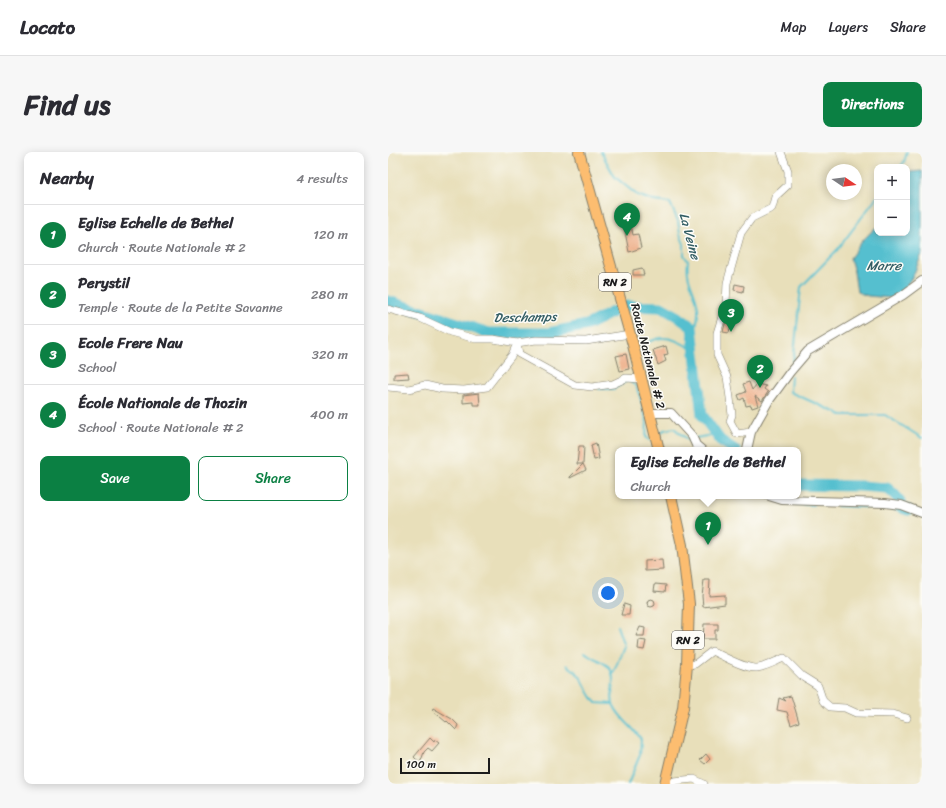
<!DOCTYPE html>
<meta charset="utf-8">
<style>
:root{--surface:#fff;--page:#f7f7f7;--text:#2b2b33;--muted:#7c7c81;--line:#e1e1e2;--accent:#0b8043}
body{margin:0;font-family:Sriracha,sans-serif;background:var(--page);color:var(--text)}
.controls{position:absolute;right:12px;top:12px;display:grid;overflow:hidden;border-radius:8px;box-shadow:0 2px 10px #0003}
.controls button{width:36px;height:36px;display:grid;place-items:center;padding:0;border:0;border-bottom:1px solid var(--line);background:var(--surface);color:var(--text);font:20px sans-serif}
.compass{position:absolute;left:438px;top:12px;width:36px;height:36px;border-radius:50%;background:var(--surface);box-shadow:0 2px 10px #0003;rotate:103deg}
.scale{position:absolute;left:12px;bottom:10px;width:90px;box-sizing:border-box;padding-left:4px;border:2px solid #1c1c1c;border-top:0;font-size:11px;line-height:14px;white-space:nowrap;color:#1c1c1c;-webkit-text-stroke:3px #fdfcf7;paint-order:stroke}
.you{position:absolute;left:220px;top:441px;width:14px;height:14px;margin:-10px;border:3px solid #fff;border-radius:50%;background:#1a73e8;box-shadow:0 0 0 6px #1a73e833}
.badge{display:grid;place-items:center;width:26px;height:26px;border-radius:50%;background:var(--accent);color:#fff;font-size:13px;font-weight:700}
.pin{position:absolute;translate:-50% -33px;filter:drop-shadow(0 1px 2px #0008)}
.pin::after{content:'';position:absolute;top:21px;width:14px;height:12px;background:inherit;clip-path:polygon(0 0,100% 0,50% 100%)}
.popup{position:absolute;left:227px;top:295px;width:186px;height:52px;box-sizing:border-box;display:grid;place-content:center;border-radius:8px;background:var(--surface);filter:drop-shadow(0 1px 3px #0005);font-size:13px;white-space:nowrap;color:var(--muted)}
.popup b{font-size:15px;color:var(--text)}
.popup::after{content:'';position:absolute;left:50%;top:100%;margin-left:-8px;border:8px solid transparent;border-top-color:var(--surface)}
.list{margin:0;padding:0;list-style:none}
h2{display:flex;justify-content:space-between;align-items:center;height:52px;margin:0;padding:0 16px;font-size:17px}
h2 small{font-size:13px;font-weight:400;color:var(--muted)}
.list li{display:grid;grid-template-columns:26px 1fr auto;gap:12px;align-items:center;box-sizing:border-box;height:60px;padding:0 16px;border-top:1px solid var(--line)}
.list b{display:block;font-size:15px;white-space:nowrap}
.list p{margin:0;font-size:13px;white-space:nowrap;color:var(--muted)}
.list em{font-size:13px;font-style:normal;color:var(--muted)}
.actions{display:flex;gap:8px;padding:12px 16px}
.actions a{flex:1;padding:9px 0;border:1px solid var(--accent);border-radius:8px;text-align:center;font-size:14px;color:var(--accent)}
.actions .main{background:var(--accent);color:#fff}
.map{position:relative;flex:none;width:534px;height:632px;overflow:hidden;border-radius:8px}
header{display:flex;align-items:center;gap:24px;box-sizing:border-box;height:56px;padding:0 20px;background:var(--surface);border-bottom:1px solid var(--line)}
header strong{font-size:19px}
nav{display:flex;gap:22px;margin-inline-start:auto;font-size:14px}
.intro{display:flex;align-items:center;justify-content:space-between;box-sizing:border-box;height:96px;padding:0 24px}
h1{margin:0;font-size:28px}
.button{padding:10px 18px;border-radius:8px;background:var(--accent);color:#fff;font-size:14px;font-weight:700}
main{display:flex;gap:24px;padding:0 24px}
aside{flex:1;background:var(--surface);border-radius:8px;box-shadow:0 2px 10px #0003}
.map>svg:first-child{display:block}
.water{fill:#54bfcf;stroke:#386e76}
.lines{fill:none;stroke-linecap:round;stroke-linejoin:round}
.stream{stroke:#54bfcf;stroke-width:2}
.river{stroke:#54bfcf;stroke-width:11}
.building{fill:#eeb18c}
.minor-casing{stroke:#827e6b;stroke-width:8}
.tertiary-casing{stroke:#827e6b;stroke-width:10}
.primary-casing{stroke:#827e6b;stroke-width:12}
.minor{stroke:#fff;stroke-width:7}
.tertiary{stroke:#fff;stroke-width:8}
.primary{stroke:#fcbd6f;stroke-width:10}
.labels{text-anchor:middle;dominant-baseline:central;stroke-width:3;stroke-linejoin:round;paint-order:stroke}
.shield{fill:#fdfcf7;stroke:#605f5e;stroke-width:1}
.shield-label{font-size:11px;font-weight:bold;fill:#1c1c1c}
.street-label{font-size:12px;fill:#1c1c1c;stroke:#fdfcf7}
.water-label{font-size:13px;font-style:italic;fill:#325d64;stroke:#fdfcf7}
</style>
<header>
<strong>Locato</strong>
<nav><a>Map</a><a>Layers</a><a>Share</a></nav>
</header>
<div class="intro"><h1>Find us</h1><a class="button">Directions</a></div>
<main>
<aside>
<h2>Nearby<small>4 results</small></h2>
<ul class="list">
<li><span class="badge">1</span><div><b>Eglise Echelle de Bethel</b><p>Church · Route Nationale # 2</p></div><em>120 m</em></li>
<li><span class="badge">2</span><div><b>Perystil</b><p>Temple · Route de la Petite Savanne</p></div><em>280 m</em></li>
<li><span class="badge">3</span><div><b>Ecole Frere Nau</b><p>School</p></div><em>320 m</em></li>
<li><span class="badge">4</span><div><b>École Nationale de Thozin</b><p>School · Route Nationale # 2</p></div><em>400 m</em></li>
</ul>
<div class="actions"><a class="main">Save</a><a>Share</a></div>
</aside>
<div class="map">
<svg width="534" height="632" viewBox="0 0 534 632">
<rect width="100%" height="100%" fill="#fdfcf7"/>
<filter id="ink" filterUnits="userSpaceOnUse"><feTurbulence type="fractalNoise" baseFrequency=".025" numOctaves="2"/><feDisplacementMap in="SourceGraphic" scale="8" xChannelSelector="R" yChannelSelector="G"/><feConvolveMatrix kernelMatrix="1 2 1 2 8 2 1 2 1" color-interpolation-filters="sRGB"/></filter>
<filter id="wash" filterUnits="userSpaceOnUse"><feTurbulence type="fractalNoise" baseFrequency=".012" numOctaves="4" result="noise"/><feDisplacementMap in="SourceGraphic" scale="16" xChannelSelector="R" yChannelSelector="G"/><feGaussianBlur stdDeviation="0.9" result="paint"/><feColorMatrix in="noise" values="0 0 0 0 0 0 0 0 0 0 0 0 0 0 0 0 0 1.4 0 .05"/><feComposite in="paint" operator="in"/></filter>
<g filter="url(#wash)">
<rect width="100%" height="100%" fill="#e8dfba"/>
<path class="water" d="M 534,19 L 534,102 L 525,124 L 514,140 L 504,146 L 480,144 L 469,140 L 466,120 L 462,106 L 475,88 L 489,74 L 489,81 L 519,81 L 519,25 L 522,20 Z"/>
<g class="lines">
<path class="stream" d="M 213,0 L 227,25 L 249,43 L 266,49 L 282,51 L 290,69 L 292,82 L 296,92 L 296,103 L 300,109 C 297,128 308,139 310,156 C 311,166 307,178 306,187
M 512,15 L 516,10 L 519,0
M 248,194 C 257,192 265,187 274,186 C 284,185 298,193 307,199
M 405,212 L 413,135 L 450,97 L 489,45
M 403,224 L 402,240 L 454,263 L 497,263 L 534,286
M 211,237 L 226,237 L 240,228 L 248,234 L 252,245 L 259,270 L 258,285 L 261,288 L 265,287
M 271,283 L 276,278 L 286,276 L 301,289 L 304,288
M 308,286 L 329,282
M 373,344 L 380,346
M 407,352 L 425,353
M 449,354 L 495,356 L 518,359
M 197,500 C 204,506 216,510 221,515 C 230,526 220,543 226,554 C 232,567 245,575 253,587 L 252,603 L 240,632
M 179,513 C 197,524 196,537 208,551 L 225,552
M 225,522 L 236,494 L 229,474"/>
<path class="river" d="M 0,149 L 101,181 L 161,181 L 199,173 L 227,159
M 239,154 L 273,155 L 289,164 L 304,175 L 314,263 L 332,288 L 347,298
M 410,333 L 472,334 L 499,336 L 506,342 L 512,349 L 514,356 L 520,358"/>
</g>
<g id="blocks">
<path class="building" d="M 243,73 L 245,83 L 250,82 L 253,96 L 241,100 L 236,75 Z
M 254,116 L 256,123 L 245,123 L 245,118 Z
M 347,132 L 356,134 L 355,140 L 346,138 Z
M 343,149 L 346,150 L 345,154 L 353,161 L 347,159 L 342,166 L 344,166 L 341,181 L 335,180 Z
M 278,194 L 280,202 L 276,203 L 278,209 L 270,213 L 265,198 Z
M 238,202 L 241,217 L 232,219 L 228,204 Z
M 20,221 L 21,226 L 6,227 L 6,222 Z
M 361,230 L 364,238 L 369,232 L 378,234 L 376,237 L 380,240 L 374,249 L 367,244 L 370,254 L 364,256 L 363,253 L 358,254 L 356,246 L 352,248 L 350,243 L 358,240 L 355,232 Z
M 91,241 L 92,253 L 85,253 L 85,250 L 75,251 L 75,243 Z
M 208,291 L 211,307 L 206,308 L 203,293 Z
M 191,294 L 196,294 L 195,312 L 189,312 Z
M 195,312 L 198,318 L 182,326 L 182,325 Z
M 274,408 L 275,418 L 257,419 L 257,409 Z
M 316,428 L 322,428 L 321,444 L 337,443 L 337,452 L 315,455 L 314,444 Z
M 267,432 L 278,433 L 277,440 L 266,439 Z
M259 451a4 4 0 1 1 8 0a4 4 0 1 1-8 0Z
M 236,452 L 242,454 L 241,463 L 233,463 Z
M 316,472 L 330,472 L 330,478 L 327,478 L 327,487 L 315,487 Z
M 252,475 L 257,476 L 256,484 L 248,484 Z
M 251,488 L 258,489 L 256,498 L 250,497 Z
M 403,544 L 411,570 L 403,573 L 399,560 L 389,558 L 391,546 L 398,549 L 395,546 Z
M 45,556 L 64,567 L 70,573 L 68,578 L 59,569 L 58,570 L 44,558 Z
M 42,586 L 46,590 L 47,588 L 51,591 L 44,599 L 40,596 L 36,600 L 33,609 L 29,608 L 26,605 Z
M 318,602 L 322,607 L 317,612 L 312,608 Z"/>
</g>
</g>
<g filter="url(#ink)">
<use href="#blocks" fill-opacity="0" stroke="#827e6b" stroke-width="1"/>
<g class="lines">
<g class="minor-casing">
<path id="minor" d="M 0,157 L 32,166 L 62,180 L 88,187 L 105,187 L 129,191 L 148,188 L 198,189 L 242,182
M 0,235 L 21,237 L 37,233 L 54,237 L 76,238 L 99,235 L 124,203 L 129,191 L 131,202 L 187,233 L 204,235 L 225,232 L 238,226 L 253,227
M 363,280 L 349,282 L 342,269 L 344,263 L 342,246 L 339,225 L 329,203 L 329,181 L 338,152 L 339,131 L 353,81 L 364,66 L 384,56 L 387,45 L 400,33 L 400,19 L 393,0
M 299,513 L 307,512 L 324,499 C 335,504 357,517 369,516 C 378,515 388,509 396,506 L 414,524 L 430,534 L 435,549 L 442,555 L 457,556 L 468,561 L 505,562 L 519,566
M 285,632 L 286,629 L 306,627 L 316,632"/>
</g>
<g class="tertiary-casing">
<path id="tertiary" d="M 261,261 L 283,261 L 304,284 L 308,293 L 314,298
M 359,298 L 363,280 L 380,250 L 402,220 L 420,199 L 515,143 L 534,129
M 381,344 L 394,348 L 497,351 L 513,353 L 534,361"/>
</g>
<g class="primary-casing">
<path id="primary" d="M 191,0 L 245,193 L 271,298
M 277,632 L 295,556 L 299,513 L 301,452 L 294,393 L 283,344"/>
</g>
<use href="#minor" class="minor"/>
<use href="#tertiary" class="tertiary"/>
<use href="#primary" class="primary"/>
</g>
</g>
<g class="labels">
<g class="shield">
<rect x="211" y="121" width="32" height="18" rx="3"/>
<rect x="284" y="479" width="32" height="18" rx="3"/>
</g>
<g class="shield-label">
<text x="227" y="130">RN 2</text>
<text x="300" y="488">RN 2</text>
</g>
<g class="street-label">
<text transform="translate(260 204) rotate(76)">Route Nationale # 2</text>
</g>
<g class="water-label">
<text transform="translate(302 84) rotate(75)">La Veine</text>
<text x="496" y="113">Marre</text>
<text transform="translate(137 165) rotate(-1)">Deschamps</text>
</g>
</g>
</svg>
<div class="controls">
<button>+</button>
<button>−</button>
</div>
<svg class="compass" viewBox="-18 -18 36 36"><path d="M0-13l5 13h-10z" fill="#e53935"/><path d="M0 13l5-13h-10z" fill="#7c7c81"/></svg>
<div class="scale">100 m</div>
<div class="you"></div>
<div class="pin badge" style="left:320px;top:393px">1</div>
<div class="popup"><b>Eglise Echelle de Bethel</b>Church</div>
<div class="pin badge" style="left:372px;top:236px">2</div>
<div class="pin badge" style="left:343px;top:180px">3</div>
<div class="pin badge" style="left:239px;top:84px">4</div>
</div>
</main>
